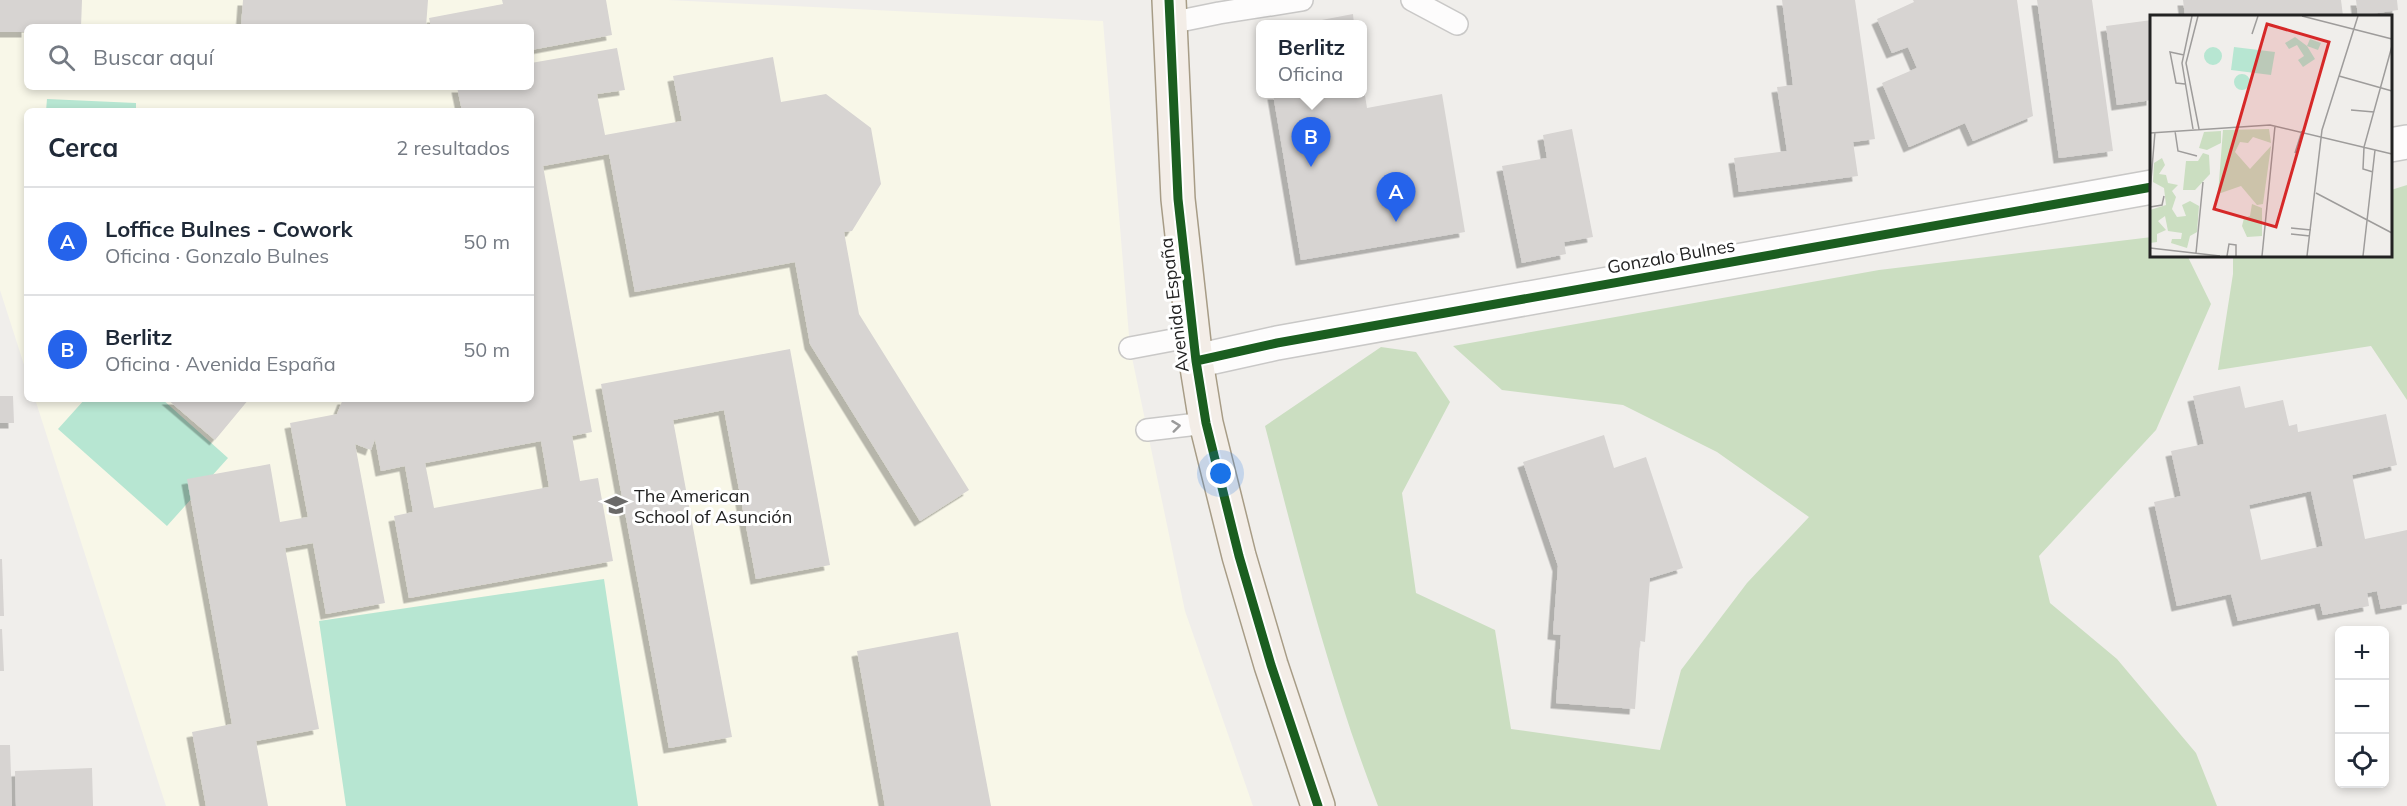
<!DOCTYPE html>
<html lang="es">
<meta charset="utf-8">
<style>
:root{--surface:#fff;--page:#f2f2f3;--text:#1f2937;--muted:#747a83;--line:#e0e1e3;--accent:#2563eb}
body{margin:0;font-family:Mulish,sans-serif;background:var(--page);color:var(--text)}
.controls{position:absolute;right:18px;bottom:18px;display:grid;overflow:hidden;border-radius:9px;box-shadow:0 3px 9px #0003}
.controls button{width:54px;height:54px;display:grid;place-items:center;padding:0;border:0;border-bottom:2px solid var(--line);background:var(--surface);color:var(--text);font:30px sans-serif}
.you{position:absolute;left:1221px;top:474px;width:21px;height:21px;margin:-15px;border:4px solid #fff;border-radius:50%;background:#1a73e8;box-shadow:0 0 0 9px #1a73e833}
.badge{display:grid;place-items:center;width:39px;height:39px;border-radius:50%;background:var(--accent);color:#fff;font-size:20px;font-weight:700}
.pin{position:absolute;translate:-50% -50px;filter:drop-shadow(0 2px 3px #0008)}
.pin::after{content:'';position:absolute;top:32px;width:21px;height:18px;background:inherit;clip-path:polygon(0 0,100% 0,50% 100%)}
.popup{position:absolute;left:1256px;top:20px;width:111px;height:78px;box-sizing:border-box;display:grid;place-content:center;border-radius:9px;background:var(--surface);filter:drop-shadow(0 2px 4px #0005);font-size:20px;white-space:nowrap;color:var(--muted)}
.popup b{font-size:22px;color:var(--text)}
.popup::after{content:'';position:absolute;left:50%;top:100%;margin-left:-12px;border:12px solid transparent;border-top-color:var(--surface)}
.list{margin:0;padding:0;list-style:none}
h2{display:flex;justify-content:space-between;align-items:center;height:78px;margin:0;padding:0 24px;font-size:26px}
h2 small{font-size:20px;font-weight:400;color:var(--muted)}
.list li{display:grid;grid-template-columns:39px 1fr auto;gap:18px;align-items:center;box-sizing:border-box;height:108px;padding:0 24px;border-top:2px solid var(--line)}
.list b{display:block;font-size:22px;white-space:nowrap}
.list p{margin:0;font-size:20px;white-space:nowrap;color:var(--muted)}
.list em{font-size:20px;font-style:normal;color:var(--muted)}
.icon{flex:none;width:33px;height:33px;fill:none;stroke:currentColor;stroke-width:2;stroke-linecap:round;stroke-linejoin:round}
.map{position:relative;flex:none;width:2407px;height:806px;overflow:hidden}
.search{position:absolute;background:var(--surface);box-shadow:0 3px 9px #0003;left:24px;top:24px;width:510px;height:66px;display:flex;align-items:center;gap:15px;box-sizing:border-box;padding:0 21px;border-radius:9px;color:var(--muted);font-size:22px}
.panel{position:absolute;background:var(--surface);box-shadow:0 3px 9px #0003;left:24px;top:108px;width:510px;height:294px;border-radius:9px}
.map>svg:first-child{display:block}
.education{fill:#f8f7e8;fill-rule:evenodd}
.forest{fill:#cbdec1}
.pitch{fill:#b7e6d2}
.building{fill:#d7d4d2;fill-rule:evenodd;filter:url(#shadow)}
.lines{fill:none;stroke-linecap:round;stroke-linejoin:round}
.service-casing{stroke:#c9c8c7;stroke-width:24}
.minor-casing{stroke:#c9c8c7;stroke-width:36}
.primary-casing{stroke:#a79c86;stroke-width:36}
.service{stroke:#fdfcfc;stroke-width:21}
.minor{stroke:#fdfcfc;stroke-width:33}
.primary{stroke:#f3ede7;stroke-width:33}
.cycleway-casing{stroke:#fff;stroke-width:13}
.cycleway{stroke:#1b5e20;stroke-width:9}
.oneway{stroke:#9a9a9a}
.labels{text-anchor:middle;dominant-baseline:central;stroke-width:6;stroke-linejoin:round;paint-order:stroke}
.street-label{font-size:18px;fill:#222;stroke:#fff}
.poi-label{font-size:18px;fill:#222;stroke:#fff;text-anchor:start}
.inset-road{fill:none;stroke:#9e9c9b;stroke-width:1.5}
.view{fill:#d62828;fill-opacity:0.15;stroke:#d62828;stroke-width:3}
.inset-edge{fill:none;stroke:#222;stroke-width:3}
</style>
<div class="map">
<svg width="2407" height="806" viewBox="0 0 2407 806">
<defs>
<filter id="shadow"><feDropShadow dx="-5.5" dy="5.5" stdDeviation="0" flood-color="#0004"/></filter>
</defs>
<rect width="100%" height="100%" fill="#f0eeeb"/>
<path class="education" d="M 0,0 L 668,0 L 1103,21 L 1130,348 L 1185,611 L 1253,806 L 166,806 L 35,399 L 531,399 L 531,111 L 27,111 L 27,374 L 0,290 ZM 27,27 L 531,27 L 531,87 L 27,87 Z"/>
<path class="forest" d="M 2407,185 L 2407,400 L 2371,346 L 2218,370 L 2233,274 L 2233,255 L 2390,255 L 2391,190 Z
M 2152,237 L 2152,255 L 2187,255 L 2211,304 L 2156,430 L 2039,556 L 2050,603 L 2117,659 L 2196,753 L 2217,806 L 1378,806 C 1330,682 1298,554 1265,426 L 1381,347 L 1416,352 L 1450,402 L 1402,493 L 1416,593 L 1495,630 L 1511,729 L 1660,750 L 1681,670 L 1747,583 L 1809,517 L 1717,452 L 1623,405 L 1502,390 L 1453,346 L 1879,270 Z"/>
<path class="pitch" d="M 47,99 L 136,103 L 136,111 L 46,111 Z
M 85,399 L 162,399 L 228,458 L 167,526 L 58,429 Z
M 604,579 L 638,806 L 346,806 L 319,621 Z"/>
<path class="building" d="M 0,0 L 82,0 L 81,27 L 27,27 L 27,32 L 0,32 Z
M 243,0 L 428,0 L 426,27 L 241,27 Z
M 502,0 L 606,0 L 612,35 L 531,50 L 531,27 L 431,27 L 429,18 L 503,4 Z
M 1782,0 L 1855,0 L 1875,139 L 1853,142 L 1858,176 L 1739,192 L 1734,158 L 1787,151 L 1777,87 L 1793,85 Z
M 1913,0 L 2017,0 L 2033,116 L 1973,141 L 1965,123 L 1909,147 L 1882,83 L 1917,68 L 1908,47 L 1892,53 L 1877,19 L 1914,2 Z
M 2037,0 L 2092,0 L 2113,151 L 2059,158 Z
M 2183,0 L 2341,0 L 2343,16 L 2185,16 Z
M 2356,0 L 2397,0 L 2398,10 L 2358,16 Z
M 1353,14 L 1354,24 L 1306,24 L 1306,23 Z
M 2152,20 L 2152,100 L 2117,105 L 2106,26 Z
M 617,48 L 625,90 L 597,94 L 605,135 L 682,121 L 673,76 L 773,57 L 781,102 L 826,94 L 871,128 L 881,184 L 852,231 L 844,232 L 859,314 L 969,490 L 920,521 L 810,344 L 795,262 L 635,292 L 609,154 L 543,166 L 592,432 L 572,436 L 580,481 L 598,478 L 613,561 L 409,598 L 394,516 L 413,512 L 405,466 L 381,471 L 375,439 L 371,450 L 355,444 L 385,603 L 326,614 L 313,543 L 285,548 L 319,729 L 256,741 L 268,806 L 206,806 L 192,732 L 232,724 L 187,479 L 270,464 L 280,522 L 308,517 L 290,423 L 337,414 L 343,399 L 416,399 L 414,402 L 433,399 L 531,399 L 531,111 L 462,111 L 457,87 L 531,87 L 531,63 ZM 541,441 L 549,487 L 434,508 L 425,463 Z
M 1363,83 L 1367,108 L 1442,94 L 1465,232 L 1301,260 L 1273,94 L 1362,94 Z
M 1572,129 L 1593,237 L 1564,242 L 1566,254 L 1522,263 L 1502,166 L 1547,158 L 1543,135 Z
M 790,349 L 830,565 L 756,579 L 724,410 L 673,420 L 732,737 L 669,748 L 601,384 Z
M 2240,386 L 2245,408 L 2283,400 L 2289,426 L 2297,424 L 2298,432 L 2386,414 L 2397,465 L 2352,475 L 2365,539 L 2407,530 L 2407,604 L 2381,609 L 2377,591 L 2367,593 L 2369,606 L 2323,615 L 2320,603 L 2238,621 L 2231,594 L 2177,606 L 2154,502 L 2181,496 L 2171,451 L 2204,444 L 2193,396 ZM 2311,491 L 2323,546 L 2261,560 L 2249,505 Z
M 0,396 L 13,396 L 14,423 L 0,423 Z
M 167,399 L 249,399 L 215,440 Z
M 1604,435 L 1614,468 L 1646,457 L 1683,568 L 1650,578 L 1645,642 L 1640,641 L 1635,709 L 1556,703 L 1561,635 L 1553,634 L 1558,566 L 1523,462 Z
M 0,559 L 2,559 L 4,616 L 0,616 Z
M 0,629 L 2,629 L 4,671 L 0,671 Z
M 958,632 L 991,806 L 885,806 L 857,651 Z
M 0,745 L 10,745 L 12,806 L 0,806 Z
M 92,768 L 93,806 L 16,806 L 15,771 Z"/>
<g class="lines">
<g class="service-casing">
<path id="service" d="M 1412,0 L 1457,24
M 1170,23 L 1219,13 L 1302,0
M 1130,348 L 1194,336
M 1147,430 L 1206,423"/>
</g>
<g class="minor-casing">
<path id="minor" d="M 2390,145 L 2407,142
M 1196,361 L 1277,343 L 2152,187"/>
</g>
<g class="primary-casing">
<path id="primary" d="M 1169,0 L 1178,199 L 1196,361 L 1206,423 L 1239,556 L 1271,665 L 1318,806"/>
</g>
<use href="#service" class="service"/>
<use href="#minor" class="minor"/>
<use href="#primary" class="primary"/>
<g class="cycleway-casing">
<path id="cycleway" d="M 1169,0 L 1178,199 L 1196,361 L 1206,423 L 1239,556 L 1271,665 L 1318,806
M 1196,361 L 1277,343 L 2152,187"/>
</g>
<use href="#cycleway" class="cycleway"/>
</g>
<defs><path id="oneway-chevron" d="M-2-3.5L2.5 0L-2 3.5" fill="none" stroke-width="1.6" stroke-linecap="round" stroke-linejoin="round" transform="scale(1.5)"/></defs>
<use class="oneway" href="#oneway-chevron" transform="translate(1176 426) rotate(-7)"/>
<defs>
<g id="school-bare" transform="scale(1.8)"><path d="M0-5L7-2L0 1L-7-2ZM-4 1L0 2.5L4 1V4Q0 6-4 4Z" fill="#6a6968" stroke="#fff" stroke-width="2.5" paint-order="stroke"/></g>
</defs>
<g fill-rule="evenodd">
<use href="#school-bare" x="616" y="505"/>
</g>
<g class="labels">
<g class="street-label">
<text transform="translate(1671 256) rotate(-10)">Gonzalo Bulnes</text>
<text transform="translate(1174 305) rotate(-97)">Avenida España</text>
</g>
<g class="poi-label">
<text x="634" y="495">The American<tspan x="634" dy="21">School of Asunción</tspan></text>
</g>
</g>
<g transform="translate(2150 15)">
<rect width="242" height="242" fill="#f0eeeb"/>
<path d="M 119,114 L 121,128 L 103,122 L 98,128 L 90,127 L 85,137 L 100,154 L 121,131 L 113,189 L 107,190 L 91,171 L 68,179 L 73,115 ZM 71,116 L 71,128 L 57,135 L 49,133 L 54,117 ZM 53,138 L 59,140 L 60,159 L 45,175 L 33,175 L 36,146 L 48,146 ZM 12,143 L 15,150 L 9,159 L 16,160 L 18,168 L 28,170 L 22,176 L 26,182 L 22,194 L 27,202 L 36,201 L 32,190 L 40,186 L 49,191 L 47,217 L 40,221 L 37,233 L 21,228 L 22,224 L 31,224 L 32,218 L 18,216 L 15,201 L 8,206 L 16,215 L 7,219 L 7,227 L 0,228 L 0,195 L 16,190 L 14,173 L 3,167 L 4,148 ZM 102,189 L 112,193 L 112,221 L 97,222 L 92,211 L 94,203 L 100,201 Z" fill="#cbdec1"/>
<path d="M 145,22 L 157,31 L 160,24 L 171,28 L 168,35 L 157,31 L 165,44 L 153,52 L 148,45 L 154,41 L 147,30 L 139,34 L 135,28 ZM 84,32 L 125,37 L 121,60 L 81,55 ZM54 41a9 9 0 1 1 18 0a9 9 0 1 1-18 0ZM84 67a8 8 0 1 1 16 0a8 8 0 1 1-16 0Z" fill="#b7e6d2"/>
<path class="inset-road" d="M 42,1 L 32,48 L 43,114M 48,1 L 36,48 L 49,114M 152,1 L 242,24M 102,19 L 108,1M 34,40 L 20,37 L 26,68 L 35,69M 189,61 L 242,76M 201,95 L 224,97M 25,116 L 28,136 L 47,141M 0,118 L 120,110 L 242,139M 145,138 L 152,116M 223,157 L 213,154 L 214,132 L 242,31M 0,177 L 5,117M 166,178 L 242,218M 0,192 L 12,190 L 14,181M 141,213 L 161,215M 141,219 L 160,221M 0,233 L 70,241M 46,238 L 53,167M 77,241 L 79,229 L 86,230 L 86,241M 112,241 L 125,111M 157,241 L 172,115 L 208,1M 213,241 L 225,135"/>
<path class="view" d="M 117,9 L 179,27 L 126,212 L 64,194 Z"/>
<rect width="242" height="242" class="inset-edge"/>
</g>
</svg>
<div class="controls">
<button>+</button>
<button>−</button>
<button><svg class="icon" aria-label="locate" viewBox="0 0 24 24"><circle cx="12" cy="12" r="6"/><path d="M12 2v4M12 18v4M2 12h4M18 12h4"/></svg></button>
</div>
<div class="you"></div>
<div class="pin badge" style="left:1396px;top:222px">A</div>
<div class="pin badge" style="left:1311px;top:167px">B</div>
<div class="popup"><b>Berlitz</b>Oficina</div>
<div class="search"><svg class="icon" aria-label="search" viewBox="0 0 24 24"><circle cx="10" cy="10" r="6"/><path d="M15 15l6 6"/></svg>Buscar aquí</div>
<section class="panel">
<h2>Cerca<small>2 resultados</small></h2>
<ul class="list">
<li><span class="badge">A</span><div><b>Loffice Bulnes - Cowork</b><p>Oficina · Gonzalo Bulnes</p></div><em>50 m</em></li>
<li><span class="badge">B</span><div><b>Berlitz</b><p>Oficina · Avenida España</p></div><em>50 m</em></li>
</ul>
</section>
</div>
